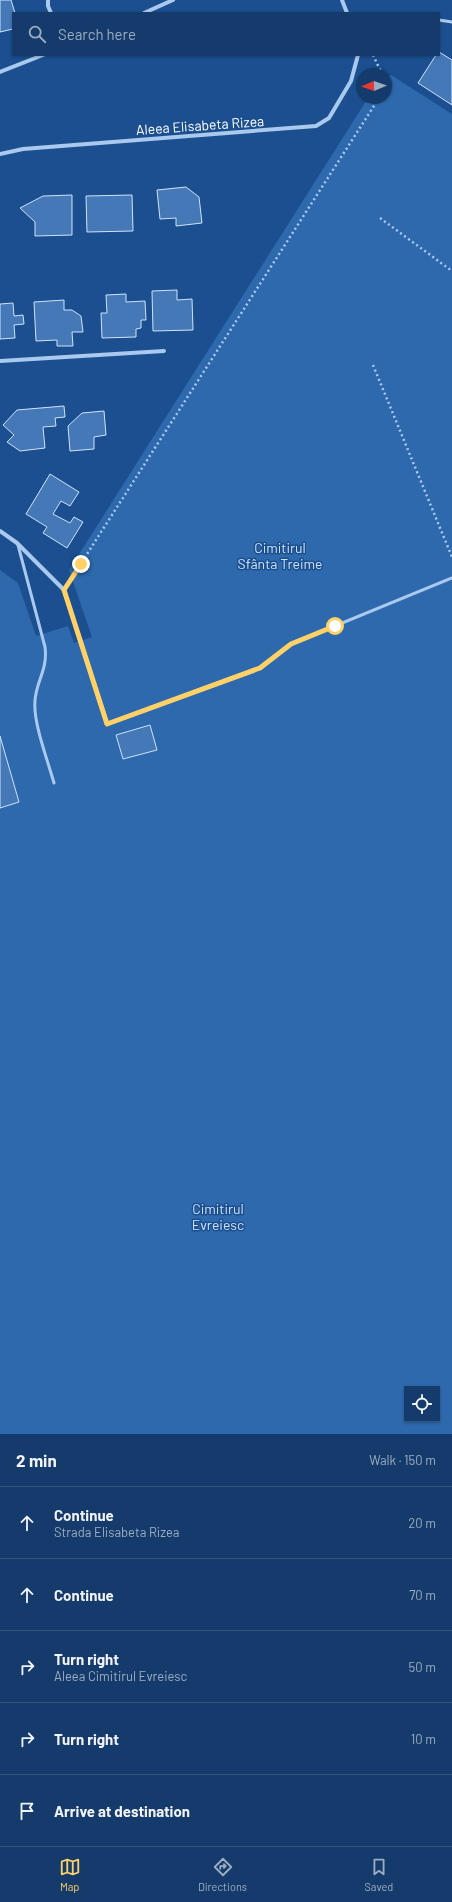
<!DOCTYPE html>
<meta charset="utf-8">
<style>
:root{--surface:#143b6b;--page:#214673;--text:#f1f3f6;--muted:#9dadc1;--line:#33557e;--accent:#ffd166}
body{margin:0;font-family:Barlow,sans-serif;background:var(--page);color:var(--text)}
.controls{position:absolute;right:12px;bottom:12px;display:grid;overflow:hidden;border-radius:0px;box-shadow:0 1px 3px #0004}
.controls button{width:36px;height:36px;display:grid;place-items:center;padding:0;border:0;border-bottom:1px solid var(--line);background:var(--surface);color:var(--text);font:20px sans-serif}
.compass{position:absolute;left:356px;top:68px;width:36px;height:36px;border-radius:50%;background:var(--surface);box-shadow:0 1px 3px #0004;rotate:268deg}
.stop{position:absolute;width:12px;height:12px;margin:-9px;border:3px solid #ffd166;border-radius:50%;background:#fff}
.stop.end{background:#ffd166;border-color:#fff;box-shadow:0 1px 4px #0008}
.list{margin:0;padding:0;list-style:none}
h2{display:flex;justify-content:space-between;align-items:center;height:52px;margin:0;padding:0 16px;font-size:17px}
h2 small{font-size:13px;font-weight:400;color:var(--muted)}
.list li{display:grid;grid-template-columns:26px 1fr auto;gap:12px;align-items:center;box-sizing:border-box;height:72px;padding:0 16px;border-top:1px solid var(--line)}
.list b{display:block;font-size:15px;white-space:nowrap}
.list p{margin:0;font-size:13px;white-space:nowrap;color:var(--muted)}
.list em{font-size:13px;font-style:normal;color:var(--muted)}
.icon{flex:none;width:22px;height:22px;fill:none;stroke:currentColor;stroke-width:2;stroke-linecap:round;stroke-linejoin:round}
.map{position:relative;flex:none;width:452px;height:1434px;overflow:hidden}
.search{position:absolute;background:var(--surface);box-shadow:0 1px 3px #0004;left:12px;right:12px;top:12px;height:44px;display:flex;align-items:center;gap:10px;box-sizing:border-box;padding:0 14px;border-radius:0px;color:var(--muted);font-size:15px}
.sheet{height:412px;background:var(--surface)}
nav{display:flex;justify-content:space-around;align-items:center;box-sizing:border-box;height:56px;border-top:1px solid var(--line);background:var(--surface);font-size:11px;color:var(--muted)}
nav a{display:grid;justify-items:center;gap:2px}
nav .on{color:var(--accent)}
.map>svg:first-child{display:block}
.green{fill:#2e69ad;fill-rule:evenodd}
.building{fill:#4478b7;stroke:#cfe3fa}
.lines{fill:none;stroke-linecap:round;stroke-linejoin:round}
.path{stroke:#a9c9ee;stroke-width:2.5;stroke-dasharray:2 3;stroke-linecap:butt}
.lane{stroke:#a9c9ee;stroke-width:3}
.street{stroke:#a9c9ee;stroke-width:4}
.route{stroke:#ffd166;stroke-width:5}
.labels{text-anchor:middle;dominant-baseline:central;stroke-width:3;stroke-linejoin:round;paint-order:stroke}
.street-label{font-size:14px;fill:#fff;stroke:#1b4f8f}
.park-label{font-size:14px;fill:#cfe3fa;stroke:#1b4f8f}
</style>
<div class="map">
<svg width="452" height="1434" viewBox="0 0 452 1434">
<rect width="100%" height="100%" fill="#1b4f8f"/>
<path class="green" d="M 391,75 L 452,114 L 452,1434 L 0,1434 L 0,570 L 18,583 L 36,636 L 68,626 L 74,643 L 92,637 L 69,570 L 368,98 L 386,98 L 386,77 ZM 407,1389 L 437,1389 L 437,1419 L 407,1419 Z"/>
<path class="building" d="M 0,0 L 11,0 L 15,13 L 13,13 L 13,29 L 0,32 Z
M 439,52 L 452,60 L 452,105 L 418,83 L 436,55 L 439,55 Z
M 186,187 L 199,197 L 202,223 L 176,226 L 176,218 L 160,219 L 157,190 Z
M 72,195 L 72,235 L 35,236 L 35,222 L 20,208 L 43,196 Z
M 132,195 L 133,231 L 87,232 L 86,196 Z
M 177,290 L 177,300 L 192,299 L 193,330 L 153,331 L 152,291 Z
M 126,294 L 126,302 L 145,301 L 146,320 L 141,320 L 141,328 L 136,329 L 136,337 L 102,338 L 101,313 L 107,313 L 106,295 Z
M 64,300 L 64,310 L 72,310 L 81,316 L 83,332 L 72,332 L 73,346 L 57,346 L 57,340 L 36,341 L 34,302 Z
M 13,303 L 14,316 L 23,315 L 24,324 L 14,325 L 15,338 L 0,339 L 0,304 Z
M 64,406 L 65,417 L 55,418 L 56,426 L 43,427 L 45,448 L 20,451 L 7,442 L 14,435 L 3,425 L 17,410 Z
M 104,411 L 106,435 L 94,437 L 94,449 L 70,451 L 68,426 L 82,413 Z
M 50,474 L 79,492 L 70,506 L 61,501 L 53,514 L 70,523 L 74,517 L 83,522 L 67,548 L 43,533 L 47,527 L 26,514 Z
M 150,725 L 157,750 L 123,759 L 116,735 Z
M 0,736 L 19,802 L 0,808 Z"/>
<g class="lines">
<path class="path" d="M 373,55 L 382,74
M 386,82 L 386,87
M 380,218 L 452,271
M 373,365 L 452,557
M 71,579 L 379,98"/>
<path class="lane" d="M 439,20 L 452,22
M 18,545 L 45,647 C 48,670 36,681 35,701 C 33,723 48,761 54,783
M 107,724 L 259,668 L 291,644 L 452,578"/>
<path class="street" d="M 48,0 L 48,6 L 51,13
M 342,0 L 347,13
M 144,13 L 173,0
M 0,72 L 43,55
M 0,154 L 23,149 L 316,126 L 329,118 L 351,81 L 358,55
M 0,361 L 164,351
M 0,531 L 17,543 L 64,590 L 107,724"/>
</g>
<g class="lines">
<path class="route" d="M 81,564 L 64,590 L 107,724 L 260,668 L 291,644 L 335,626"/>
</g>
<g class="labels">
<g class="street-label">
<text transform="translate(200 125) rotate(-4)">Aleea Elisabeta Rizea</text>
</g>
<g class="park-label">
<text x="280" y="547">Cimitirul<tspan x="280" dy="16">Sfânta Treime</tspan></text>
<text x="218" y="1208">Cimitirul<tspan x="218" dy="16">Evreiesc</tspan></text>
</g>
</g>
</svg>
<div class="controls">
<button><svg class="icon" aria-label="locate" viewBox="0 0 24 24"><circle cx="12" cy="12" r="6"/><path d="M12 2v4M12 18v4M2 12h4M18 12h4"/></svg></button>
</div>
<svg class="compass" viewBox="-18 -18 36 36"><path d="M0-13l5 13h-10z" fill="#e53935"/><path d="M0 13l5-13h-10z" fill="#9dadc1"/></svg>
<div class="stop" style="left:335px;top:626px"></div>
<div class="stop end" style="left:81px;top:564px"></div>
<div class="search"><svg class="icon" aria-label="search" viewBox="0 0 24 24"><circle cx="10" cy="10" r="6"/><path d="M15 15l6 6"/></svg>Search here</div>
</div>
<section class="sheet">
<h2>2 min<small>Walk · 150 m</small></h2>
<ul class="list">
<li><svg class="icon" aria-label="ahead" viewBox="0 0 24 24"><path d="M12 20V5M6 11l6-6 6 6"/></svg><div><b>Continue</b><p>Strada Elisabeta Rizea</p></div><em>20 m</em></li>
<li><svg class="icon" aria-label="ahead" viewBox="0 0 24 24"><path d="M12 20V5M6 11l6-6 6 6"/></svg><div><b>Continue</b></div><em>70 m</em></li>
<li><svg class="icon" aria-label="right" viewBox="0 0 24 24"><path d="M7 20v-9h11M14 6l5 5-5 5"/></svg><div><b>Turn right</b><p>Aleea Cimitirul Evreiesc</p></div><em>50 m</em></li>
<li><svg class="icon" aria-label="right" viewBox="0 0 24 24"><path d="M7 20v-9h11M14 6l5 5-5 5"/></svg><div><b>Turn right</b></div><em>10 m</em></li>
<li><svg class="icon" aria-label="arrive" viewBox="0 0 24 24"><path d="M6 21V4h12l-3 4 3 4H6"/></svg><div><b>Arrive at destination</b></div></li>
</ul>
</section>
<nav>
<a class="on"><svg class="icon" aria-label="map" viewBox="0 0 24 24"><path d="M3 6l6-2 6 2 6-2v14l-6 2-6-2-6 2zM9 4v14M15 6v14"/></svg>Map</a>
<a><svg class="icon" aria-label="directions" viewBox="0 0 24 24"><path d="M12 3l9 9-9 9-9-9zM9 14v-3h6M13 9l2 2-2 2"/></svg>Directions</a>
<a><svg class="icon" aria-label="saved" viewBox="0 0 24 24"><path d="M7 4h10v16l-5-4-5 4z"/></svg>Saved</a>
</nav>
